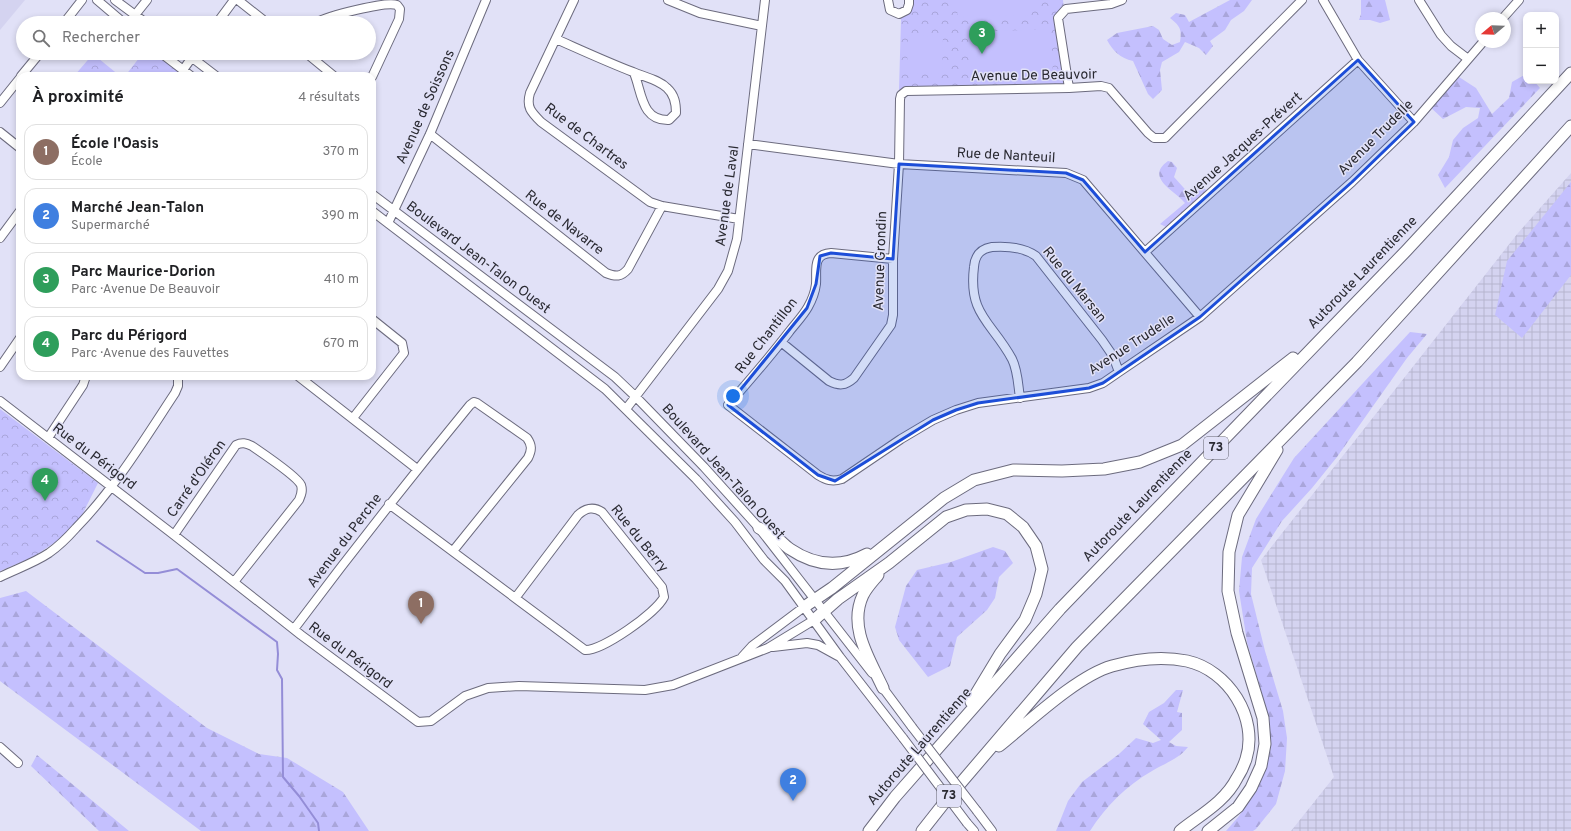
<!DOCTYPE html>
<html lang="fr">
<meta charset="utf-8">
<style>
:root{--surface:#fff;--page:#f6f6f6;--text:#202124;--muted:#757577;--line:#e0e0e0;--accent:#0b8043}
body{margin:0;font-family:Overpass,sans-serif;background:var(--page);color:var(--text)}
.controls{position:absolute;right:12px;top:12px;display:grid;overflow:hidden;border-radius:8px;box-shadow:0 2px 6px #0003}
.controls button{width:36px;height:36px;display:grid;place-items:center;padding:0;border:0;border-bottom:1px solid var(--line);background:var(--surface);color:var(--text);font:20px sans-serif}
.compass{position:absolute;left:1475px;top:12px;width:36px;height:36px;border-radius:50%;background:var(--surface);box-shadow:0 2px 6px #0003;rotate:251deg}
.you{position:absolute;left:733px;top:396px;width:14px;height:14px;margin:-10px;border:3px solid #fff;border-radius:50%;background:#1a73e8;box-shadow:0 0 0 6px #1a73e833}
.badge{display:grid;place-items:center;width:26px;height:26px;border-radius:50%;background:var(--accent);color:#fff;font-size:13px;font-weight:700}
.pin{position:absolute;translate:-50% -33px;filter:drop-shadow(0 1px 2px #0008)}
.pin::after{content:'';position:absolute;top:21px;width:14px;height:12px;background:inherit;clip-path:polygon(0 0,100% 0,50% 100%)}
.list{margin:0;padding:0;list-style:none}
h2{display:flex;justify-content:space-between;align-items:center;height:52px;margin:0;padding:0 16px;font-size:17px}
h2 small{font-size:13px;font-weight:400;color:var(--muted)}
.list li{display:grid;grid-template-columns:26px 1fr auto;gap:12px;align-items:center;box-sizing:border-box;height:56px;margin:0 8px 8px;padding:0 8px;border:1px solid var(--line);border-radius:12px}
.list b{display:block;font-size:15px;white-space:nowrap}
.list p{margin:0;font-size:13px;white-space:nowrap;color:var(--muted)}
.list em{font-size:13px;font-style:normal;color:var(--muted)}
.icon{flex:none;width:22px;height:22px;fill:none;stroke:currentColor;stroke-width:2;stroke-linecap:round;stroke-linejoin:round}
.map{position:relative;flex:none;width:1571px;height:831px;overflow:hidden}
.search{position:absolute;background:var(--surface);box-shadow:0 2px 6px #0003;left:16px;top:16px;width:360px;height:44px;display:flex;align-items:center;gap:10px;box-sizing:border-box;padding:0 14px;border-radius:22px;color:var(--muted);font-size:15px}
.panel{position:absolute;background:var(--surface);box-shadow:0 2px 6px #0003;left:16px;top:72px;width:360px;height:308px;border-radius:12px}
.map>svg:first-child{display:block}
.built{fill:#d4d3f0}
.industrial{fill:url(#industrial-grid)}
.forest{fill:url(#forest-firs)}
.park{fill:url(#park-crowns)}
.pitch{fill:#c4c0fe}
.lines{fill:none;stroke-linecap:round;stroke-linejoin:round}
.stream{stroke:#948dd7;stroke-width:2}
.minor-casing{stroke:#6c6b7e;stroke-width:10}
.highway-casing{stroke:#6c6b7e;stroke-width:13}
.minor{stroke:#fff;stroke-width:8}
.highway{stroke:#fff;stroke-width:11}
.minor-bridge-casing{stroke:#6c6b7e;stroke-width:10;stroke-linecap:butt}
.minor-bridge{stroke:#fff;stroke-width:8}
.marked{fill:#1d4ed8;fill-opacity:0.2;stroke:#1d4ed8;stroke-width:3;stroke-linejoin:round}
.labels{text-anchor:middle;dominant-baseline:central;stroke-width:3;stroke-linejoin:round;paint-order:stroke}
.shield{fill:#e1e1f7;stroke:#61616d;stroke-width:1}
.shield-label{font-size:13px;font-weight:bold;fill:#2a2a32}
.street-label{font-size:14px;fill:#2a2a32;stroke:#e1e1f7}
</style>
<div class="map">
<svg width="1571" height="831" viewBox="0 0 1571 831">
<defs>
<pattern id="industrial-grid" width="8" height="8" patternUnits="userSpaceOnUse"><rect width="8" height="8" fill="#d4d3f0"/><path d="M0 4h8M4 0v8" fill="none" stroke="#b6b5ce"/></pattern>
<pattern id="forest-firs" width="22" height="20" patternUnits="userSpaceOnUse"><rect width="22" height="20" fill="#c4c0fe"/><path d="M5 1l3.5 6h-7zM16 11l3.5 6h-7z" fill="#a9a5da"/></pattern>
<pattern id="park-crowns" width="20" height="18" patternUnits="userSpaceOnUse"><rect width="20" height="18" fill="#c4c0fe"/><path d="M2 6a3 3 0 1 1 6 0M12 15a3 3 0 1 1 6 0" fill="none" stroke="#a9a5da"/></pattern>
</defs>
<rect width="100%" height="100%" fill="#e1e1f7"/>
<path class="built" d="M 0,0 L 25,0 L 0,30 Z"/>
<path class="industrial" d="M 1571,173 L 1571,831 L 1291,831 L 1334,777 L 1261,560 L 1518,233 Z"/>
<path class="forest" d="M 1230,0 L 1252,0 L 1244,11 L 1231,20 L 1225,30 L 1210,41 L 1213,46 L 1206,55 L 1199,48 L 1185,42 L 1179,52 L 1162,62 L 1160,70 L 1162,90 L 1153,99 L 1148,94 L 1133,61 C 1120,58 1113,51 1107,40 L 1117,33 L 1153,26 L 1159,30 L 1163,39 L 1172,45 L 1180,42 C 1182,29 1180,26 1170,18 L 1176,13 L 1185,15 L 1189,22 Z
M 1361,0 L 1385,0 L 1390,20 L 1380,23 L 1370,20 L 1359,20 L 1361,14 Z
M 1526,74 L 1526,81 L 1534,81 L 1540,88 L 1445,188 L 1438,175 L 1449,157 L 1453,140 L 1463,128 L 1478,118 L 1480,108 L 1466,107 L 1443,119 L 1428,105 L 1459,77 L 1476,88 L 1492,114 L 1509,98 L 1512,82 Z
M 1168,161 L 1172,162 L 1177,168 L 1174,177 L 1192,197 L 1203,187 L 1208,192 L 1168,228 L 1160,224 L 1185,203 C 1176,191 1144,178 1168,161 Z
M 1571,182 L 1571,275 L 1522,338 L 1495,315 L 1507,261 Z
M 1410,332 L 1427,334 L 1407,358 L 1337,457 L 1312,488 L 1282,521 L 1252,568 L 1251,594 L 1265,651 L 1283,711 L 1287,738 L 1285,771 L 1276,804 L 1256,829 L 1253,831 L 1226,831 L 1239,816 L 1257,789 L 1271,748 L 1267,711 L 1247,642 L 1239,591 L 1242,557 L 1256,519 L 1294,458 Z
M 993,547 L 1005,551 L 1013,563 L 999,577 L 995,598 L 987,610 L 957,637 L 950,666 L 928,677 L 899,640 L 895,627 L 906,586 L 917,570 L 951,562 Z
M 26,591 L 207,728 L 259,754 L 287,758 L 343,792 L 369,831 L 201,831 L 0,681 L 0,598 Z
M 1176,690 L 1183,690 L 1177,712 L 1182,713 L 1182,730 L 1169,742 L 1176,746 L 1188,747 C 1179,759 1165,763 1152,771 C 1126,786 1106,806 1090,831 L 1056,831 L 1068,801 L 1082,782 L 1119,754 L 1136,738 L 1153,743 L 1161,740 L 1143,724 L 1149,712 L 1164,703 Z
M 37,755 L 129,831 L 99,831 L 31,766 Z"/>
<path class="park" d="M 909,0 L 1063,0 L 1064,10 L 1058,18 L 1069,88 L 909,90 L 900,99 L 899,89 L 901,20 L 899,14 L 902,13 Z
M 143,53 L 161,53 L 191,76 L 125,76 Z
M 93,54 L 120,76 L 74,76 Z
M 0,409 L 98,483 L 80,519 L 60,539 L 33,557 L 0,571 Z"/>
<path class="pitch" d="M 960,0 L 1030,0 L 1030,15 L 965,16 L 962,18 L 957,14 L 960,8 Z
M 1051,29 L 1053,77 L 970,80 L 968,32 Z
M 908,35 L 943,37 L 942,74 L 907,73 Z"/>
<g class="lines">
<path class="stream" d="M 97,541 L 145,573 L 158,573 L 177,569 L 277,642 L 278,654 L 277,670 L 282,679 L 283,777 L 299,796 L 318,823 L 319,831"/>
<g class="minor-casing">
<path id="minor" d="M 97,0 L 124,23
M 115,0 L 146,23
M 238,0 L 267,23
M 574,0 L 530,93 C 526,107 531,112 541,122 L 650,202 L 662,206 L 739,219
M 668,0 L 700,13 L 762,26
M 888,0 L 890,10 L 899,14 L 907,10 L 909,4 L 909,0
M 1323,0 L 1358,60 L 1414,122
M 1419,0 L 1441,35 L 1451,46 L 1468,59
M 135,15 L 147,0
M 1503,18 L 1519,0
M 64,23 L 82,0
M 217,23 L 234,0
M 315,23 C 328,16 385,1 397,5 L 400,9 L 399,19 L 372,77
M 556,39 C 581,50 607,62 633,72 C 644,77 658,79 667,88 C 675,95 676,104 676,113 L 669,120 C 641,121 642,92 634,73
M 161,53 L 191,76
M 186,53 L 216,76
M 306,53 L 334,76
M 183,70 L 195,53
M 21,76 L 40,53
M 1069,88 L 1058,18 L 1066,9 L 1111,4 L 1122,0
M 0,103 L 20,78
M 0,132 L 20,148
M 430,134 L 606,273 C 616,277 621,277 628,269 L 662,206
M 748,144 L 899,164 L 1066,173 L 1083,180 L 1200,317
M 372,194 L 615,377 L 635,396 L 704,467 L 759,528 L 872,673
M 372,211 L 605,389 L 696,479 L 735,522 L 764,560 L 785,581 L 840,657 L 903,738
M 388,223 L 430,134 L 486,0
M 0,238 L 20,211
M 1145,252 L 1358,60
M 893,259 L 831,253 C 812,254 817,270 816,284 C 815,292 812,300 808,307 C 803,316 795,324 789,332 C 770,357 749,381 728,405 L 818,475 C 826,480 832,482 842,479 L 901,439 L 933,420 L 956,410 L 978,403 L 1089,388 L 1103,383 L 1119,372 L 1200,317 L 1352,182 L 1414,122 L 1483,42
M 781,342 L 829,381 C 839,386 845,386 854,378 L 891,325 L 893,315 L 893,259 L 899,164 L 900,99 L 901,95 L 906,91 L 1069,88 L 1101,86 L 1109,88 L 1148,133 L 1154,138 L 1165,138 L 1302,0
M 0,367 L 20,338
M 298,376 L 417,469
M 1020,398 C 1018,385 1018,371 1012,359 C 992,322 968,315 974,267 C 975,255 980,249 992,247 C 1007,246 1025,248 1036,256 L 1102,340 L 1113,356 L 1119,372
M 0,401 L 174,535 L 301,635 L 418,722 L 431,721 L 465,696 L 488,688 L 519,686 L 645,690 L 673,685 L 768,648 L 814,620
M 626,409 L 718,289 L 728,271 L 737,239 L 765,0
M 353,418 L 404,353 L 402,343 L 372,319
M 48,438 L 83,385 L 86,376
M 389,504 L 585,650 C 602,651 656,613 664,597 L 662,587 L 602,512 C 593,506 586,508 578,515 L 516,597
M 174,535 L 236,445 C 242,442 246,443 252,446 C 262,453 297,476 301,485 C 303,491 301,495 299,500 L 234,582
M 0,577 C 16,569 34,563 49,553 C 59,546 68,537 76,528 C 115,488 144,440 175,393 L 178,386 L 178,376
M 294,629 C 351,553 410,478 470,405 L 474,402 L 477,403 L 527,438 C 532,445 532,450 528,458 L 453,551
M 773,647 L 807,643 L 818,645 L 838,656
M 742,657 L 752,646 L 804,607
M 880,684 L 912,727
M 0,747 L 18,763
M 977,811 L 992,831
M 967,823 L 974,831"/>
</g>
<g class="highway-casing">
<path id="highway" d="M 759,528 C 765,531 771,534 776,537 C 781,541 785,546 790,549 C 815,566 841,568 867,554
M 878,575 C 873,581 867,587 863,595 C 848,627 869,658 883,688
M 804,607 L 832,588 L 944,498 L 974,480 L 1013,470 L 1062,471 L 1104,469 L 1140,462 L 1182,445 L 1293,358
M 814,620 L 838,599 L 889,563 L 946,517 L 966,510 L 987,509 L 1007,514 L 1023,527 L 1036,546 L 1042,569 L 1036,594 L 1025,620 L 1000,654 L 971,702
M 999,746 C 1029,722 1077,676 1112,666 C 1136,659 1163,656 1187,661 C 1228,670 1259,718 1246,759 C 1244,765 1241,772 1237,778 C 1225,802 1200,815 1180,831
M 869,831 L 895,797 L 1060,609 L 1406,251 L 1571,73
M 922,831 L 948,798 L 1077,647 L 1357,362 L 1571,126
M 1208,831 L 1238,807 L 1251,788 L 1261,766 L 1265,744 L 1263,718 L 1237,633 L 1228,591 L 1229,552 L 1238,515 L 1277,450"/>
</g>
<use href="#minor" class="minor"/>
<use href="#highway" class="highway"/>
<g class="minor-bridge-casing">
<path id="minor-bridge" d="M 912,727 L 977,811
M 903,738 L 967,823"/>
</g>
<use href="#minor-bridge" class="minor-bridge"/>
</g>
<path class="marked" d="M 1358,60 L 1414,122 L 1352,182 L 1200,317 L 1103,383 L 1089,388 L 978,403 L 956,410 L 933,420 L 835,481 L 818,475 L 728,405 L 807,308 L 816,284 L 820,256 L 831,253 L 893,259 L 899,164 L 1066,173 L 1083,180 L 1145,252 Z"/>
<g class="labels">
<g class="shield">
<rect x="1204" y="437" width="24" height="22" rx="3"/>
<rect x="937" y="785" width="24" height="22" rx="3"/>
</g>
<g class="shield-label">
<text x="1216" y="448">73</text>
<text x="949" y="796">73</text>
</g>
<g class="street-label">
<text transform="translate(1034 76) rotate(-1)">Avenue De Beauvoir</text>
<text transform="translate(426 107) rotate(-66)">Avenue de Soissons</text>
<text transform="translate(586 137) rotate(37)">Rue de Chartres</text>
<text transform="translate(1376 138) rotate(-45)">Avenue Trudelle</text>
<text transform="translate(1243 147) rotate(-42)">Avenue Jacques-Prévert</text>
<text transform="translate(1006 156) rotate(3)">Rue de Nanteuil</text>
<text transform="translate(728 196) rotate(-82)">Avenue de Laval</text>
<text transform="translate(564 223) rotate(38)">Rue de Navarre</text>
<text transform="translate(478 258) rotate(37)">Boulevard Jean-Talon Ouest</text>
<text transform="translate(881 261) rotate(-88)">Avenue Grondin</text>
<text transform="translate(1363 273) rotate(-46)">Autoroute Laurentienne</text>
<text transform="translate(1074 285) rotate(51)">Rue du Marsan</text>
<text transform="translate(767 336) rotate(-52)">Rue Chantillon</text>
<text transform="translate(1132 345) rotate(-33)">Avenue Trudelle</text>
<text transform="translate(94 457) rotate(37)">Rue du Périgord</text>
<text transform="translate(723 472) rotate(48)">Boulevard Jean-Talon Ouest</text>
<text transform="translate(197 479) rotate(-55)">Carré d'Oléron</text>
<text transform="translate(1138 506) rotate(-46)">Autoroute Laurentienne</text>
<text transform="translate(639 539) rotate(51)">Rue du Berry</text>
<text transform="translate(345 541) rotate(-53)">Avenue du Perche</text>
<text transform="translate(350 656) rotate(37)">Rue du Périgord</text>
<text transform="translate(920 747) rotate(-49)">Autoroute Laurentienne</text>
</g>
</g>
</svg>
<div class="controls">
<button>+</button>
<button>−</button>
</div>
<svg class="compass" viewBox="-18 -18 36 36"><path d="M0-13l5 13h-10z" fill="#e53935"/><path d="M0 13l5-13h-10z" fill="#757577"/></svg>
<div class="you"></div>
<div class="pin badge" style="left:421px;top:624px;background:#8d6e63">1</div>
<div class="pin badge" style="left:793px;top:801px;background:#3f7fe0">2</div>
<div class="pin badge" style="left:982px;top:54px;background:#2e9e5b">3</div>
<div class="pin badge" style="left:45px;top:501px;background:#2e9e5b">4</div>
<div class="search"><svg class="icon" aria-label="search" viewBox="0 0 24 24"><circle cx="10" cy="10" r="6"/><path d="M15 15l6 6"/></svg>Rechercher</div>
<section class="panel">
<h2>À proximité<small>4 résultats</small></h2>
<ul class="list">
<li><span class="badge" style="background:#8d6e63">1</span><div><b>École l'Oasis</b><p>École</p></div><em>370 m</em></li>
<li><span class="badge" style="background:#3f7fe0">2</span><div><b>Marché Jean-Talon</b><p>Supermarché</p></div><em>390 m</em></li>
<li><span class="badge" style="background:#2e9e5b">3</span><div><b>Parc Maurice-Dorion</b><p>Parc · Avenue De Beauvoir</p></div><em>410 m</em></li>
<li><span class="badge" style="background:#2e9e5b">4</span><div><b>Parc du Périgord</b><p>Parc · Avenue des Fauvettes</p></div><em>670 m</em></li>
</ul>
</section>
</div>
